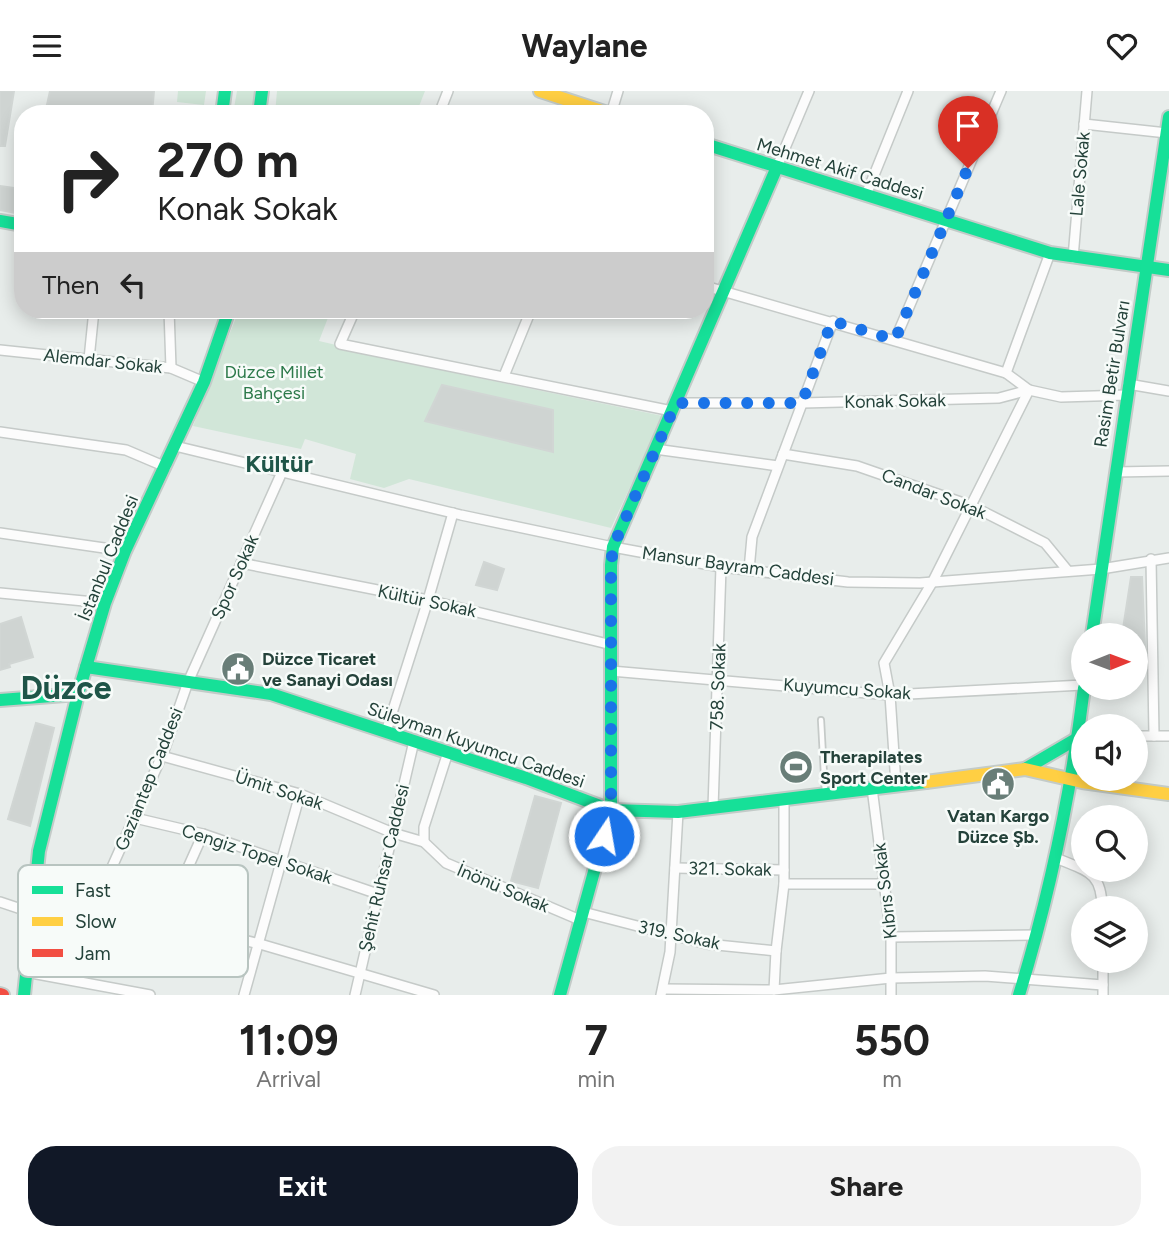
<!DOCTYPE html>
<meta charset="utf-8">
<style>
:root{--surface:#fff;--page:#f2f2f2;--text:#222;--muted:#767676;--accent:#111827}
body{margin:0;font-family:Figtree,sans-serif;background:var(--page);color:var(--text);height:100vh;display:flex;flex-direction:column;font-size:26px;white-space:nowrap}
*{box-sizing:border-box;margin:0}
p{font-size:23px;color:var(--muted)}
.icon{flex:none;width:38px;height:38px;fill:none;stroke:currentColor;stroke-width:2;stroke-linecap:round;stroke-linejoin:round}
.map{position:relative;height:904px;overflow:hidden}
.sheet{display:flex;flex-direction:column;background:var(--surface);flex:1}
.sheet>*{flex:none}
.hud{position:absolute;left:14px;top:14px;width:700px;height:214px;border-radius:28px;box-shadow:0 4px 18px #0003;background:#fff;color:var(--text);overflow:hidden}
.needle{width:46px;rotate:89deg}
.fabs{position:absolute;left:1071px;top:532px;display:grid;gap:14px}
.fabs a{display:grid;place-items:center;width:77px;height:77px;border-radius:50%;background:var(--surface);box-shadow:0 4px 18px #0003;font-size:35px}
.pin{position:absolute;display:grid;place-items:center;width:60px;height:60px;color:#fff;margin:-72px -30px;border-radius:50% 50% 50% 0;rotate:-45deg;box-shadow:0 0 7px #0007}
.pin .icon{rotate:45deg}
.me{position:absolute;width:77px;margin:-38px;rotate:12deg;stroke-linejoin:round;filter:drop-shadow(0 0 5px #0008)}
.turn{display:flex;align-items:center;gap:24px;height:147px;padding:0 28px;font-size:32px}
.turn .icon{width:91px;height:91px;stroke-width:2.5}
.turn b{display:block;font-size:49px;line-height:60px}
.then{display:flex;align-items:center;height:66px;padding:0 28px;background:#0003;gap:14px;font-size:26px}
.eta{display:flex;justify-content:space-evenly;align-items:center;height:119px;text-align:center}
.eta b{font-size:42px;font-weight:700;line-height:49px}
.button{display:flex;gap:14px;margin-top:auto;padding:14px 28px}
.button a{flex:1;height:80px;border-radius:28px;background:var(--accent);color:#fff;font-size:28px;font-weight:700;line-height:80px;text-align:center}
.button a+a{background:var(--page);color:var(--text)}
header{display:flex;justify-content:space-between;align-items:center;height:91px;padding:0 28px;background:var(--surface);font-size:32px;font-weight:700}
.map>svg:first-child{display:block}
</style>
<header><svg class="icon" aria-label="menu" viewBox="0 0 24 24"><path d="M4 6h16M4 12h16M4 18h16"/></svg>Waylane<svg class="icon" aria-label="heart" viewBox="0 0 24 24"><path d="M12 20l-8-8c-3-5 5-10 8-4 3-6 11-1 8 4z"/></svg></header>
<div class="map">
<svg width="1169" height="904" viewBox="0 0 1169 904">
<rect width="100%" height="100%" fill="#e8edeb"/>
<g fill="#d1e6d8">
<path d="M178 0H206L204 14 177 11Z"/>
<path d="M237 0H255L251 23H233Z"/>
<path d="M277 0H425L416 23H275Z"/>
<path d="M239 219H331L319 250 479 287 663 325 611 437 409 388 384 397 350 388 356 363 305 348 301 358 193 335Z"/>
</g>
<g fill="#cfd4d2" stroke="#d1d6d4" stroke-width="2">
<path d="M0 0H14L5 55H0Z"/>
<path d="M50 0H154L152 23H130L75 16 74 23H45Z"/>
<path d="M0 95 22 98 16 122 0 119Z"/>
<path d="M442 294 553 319V361L425 330Z"/>
<path d="M484 471 504 478 497 499 476 494Z"/>
<path d="M1131 486H1142L1146 577H1136V544H1122Z"/>
<path d="M21 526 33 566 9 573 10 576 0 579V533Z"/>
<path d="M36 632 54 637 30 735 8 728Z"/>
<path d="M535 705 561 712 538 797 511 790Z"/>
</g>
<g fill="none" stroke-linecap="round" stroke-linejoin="round">
<g stroke="#c5cac8" stroke-width="8">
<path id="lane" d="M821 629 825 702"/>
</g>
<g stroke="#c5cac8" stroke-width="12">
<g id="street">
<path d="M439 23 448 0"/>
<path d="M611 23 618 0"/>
<path d="M1084 33 1167 42"/>
<path d="M777 76 809 0"/>
<path d="M866 104 908 0"/>
<path d="M1073 167 1087 0"/>
<path d="M705 195 1006 282 1029 299 1061 306 1127 304"/>
<path d="M169 219 171 277"/>
<path d="M355 219 340 253 672 320"/>
<path d="M895 249 1001 0"/>
<path d="M0 259 171 277 204 291"/>
<path d="M89 268 94 219"/>
<path d="M1006 282 1050 162"/>
<path d="M504 285 531 219"/>
<path d="M1128 293 1169 300"/>
<path d="M675 312H802L999 307 1029 299"/>
<path d="M0 341 126 359 166 376"/>
<path d="M175 355 461 424 613 456 721 476 848 491 920 492 1101 478 1169 467"/>
<path d="M655 358 778 375"/>
<path d="M783 363 857 375 972 415 1045 452 1068 480"/>
<path d="M1115 381 1169 380"/>
<path d="M0 442 125 460"/>
<path d="M1151 468 1154 645"/>
<path d="M241 472 428 509 612 554"/>
<path d="M749 479 752 446 833 230"/>
<path d="M0 502 105 512"/>
<path d="M611 580 890 604 1083 594"/>
<path d="M386 641 428 509 453 422"/>
<path d="M1136 645H1169"/>
<path d="M162 665 300 703 393 742 424 751 446 772 580 829"/>
<path d="M896 694 890 604 884 572 933 490 1029 299"/>
<path d="M872 697 891 846V904"/>
<path d="M713 717 721 476"/>
<path d="M135 727 203 743 378 803"/>
<path d="M424 751V736L448 661"/>
<path d="M1056 767C1086 780 1102 780 1102 817"/>
<path d="M675 777 784 779"/>
<path d="M784 793H885"/>
<path d="M0 811 33 822 91 823 164 830 260 853 434 904"/>
<path d="M583 821 707 853 776 860"/>
<path d="M91 823 164 660 188 591 282 381"/>
<path d="M164 830 203 743"/>
<path d="M891 846 1037 844"/>
<path d="M1103 870V904"/>
<path d="M26 881 150 904"/>
<path d="M663 898 774 899 891 887 985 885 1103 894"/>
<path d="M774 899 776 860 784 793V710"/>
<path d="M244 904 300 703"/>
<path d="M355 904 414 650"/>
<path d="M661 904 670 861 678 721"/>
</g>
</g>
<g stroke="#c3cbc8" stroke-width="16">
<g id="fast">
<path d="M222 23 225 0"/>
<path d="M259 23 262 0"/>
<path d="M705 53 1050 162 1169 179"/>
<path d="M0 130 23 134"/>
<path d="M1092 544 1169 26"/>
<path d="M86 576 271 603 526 687 611 719 678 721 926 691"/>
<path d="M0 609 78 603"/>
<path d="M1025 678 1078 647"/>
<path d="M24 904 39 760 78 603 105 512 125 460 204 291 229 219"/>
<path d="M560 904 611 719V474L613 456 777 76"/>
<path d="M1019 904C1050 803 1071 701 1084 597"/>
</g>
</g>
<g stroke="#c3cbc8" stroke-width="16">
<g id="slow">
<path d="M540 0 611 23"/>
<path d="M926 691 1025 678 1082 691 1169 703"/>
</g>
</g>
<g stroke="#c3cbc8" stroke-width="16">
<path id="jam" d="M0 903 3 904"/>
</g>
<use href="#lane" stroke="#fcfcfc" stroke-width="4.5"/>
<use href="#street" stroke="#fcfcfc" stroke-width="9"/>
<use href="#fast" stroke="#16e098" stroke-width="12"/>
<use href="#slow" stroke="#ffcf43" stroke-width="12"/>
<use href="#jam" stroke="#f24e42" stroke-width="12"/>
</g>
<g fill="none" stroke-linecap="round" stroke-linejoin="round">
<path stroke="#1a73e8" stroke-width="12" stroke-dasharray="0 21.6" d="M604 745 611 719V474L613 456 676 312H802L832 230 895 249 968 77"/>
</g>
<defs>
<g id="civic-disc" transform="scale(1.75)"><circle r="9.5" fill="#697e78" stroke="#f7fbf9"/><path d="M-.6-6.5H3V-4.5H.6V-3L4-1V1h2V6H-6V1h2V-1L-.6-3ZM-1.2 2.5V6h2.4V2.5Z" fill="#fff"/></g>
<g id="stadium-disc" transform="scale(1.75)"><circle r="9.5" fill="#697e78" stroke="#f7fbf9"/><path d="M0-5a6.5 5 0 1 0 0 10a6.5 5 0 1 0 0-10ZM-3.5-1.8h7v3.6h-7Z" fill="#fff"/></g>
</defs>
<g fill-rule="evenodd">
<use href="#civic-disc" x="238" y="578"/>
<use href="#stadium-disc" x="796" y="676"/>
<use href="#civic-disc" x="998" y="693"/>
</g>
<g text-anchor="middle" dominant-baseline="central" stroke-width="5" stroke-linejoin="round" paint-order="stroke">
<g font-size="18" fill="#24423a" stroke="#f7fbf9">
<text transform="translate(840 78) rotate(17)">Mehmet Akif Caddesi</text>
<text transform="translate(1080 83) rotate(-85)">Lale Sokak</text>
<text transform="translate(103 270) rotate(6)">Alemdar Sokak</text>
<text transform="translate(1112 283) rotate(-81)">Rasim Betir Bulvarı</text>
<text transform="translate(895 310) rotate(-1)">Konak Sokak</text>
<text transform="translate(934 403) rotate(21)">Candar Sokak</text>
<text transform="translate(108 467) rotate(-68)">İstanbul Caddesi</text>
<text transform="translate(738 475) rotate(8)">Mansur Bayram Caddesi</text>
<text transform="translate(235 486) rotate(-66)">Spor Sokak</text>
<text transform="translate(427 510) rotate(12)">Kültür Sokak</text>
<text transform="translate(718 596) rotate(-88)">758. Sokak</text>
<text transform="translate(847 598) rotate(4)">Kuyumcu Sokak</text>
<text transform="translate(476 654) rotate(19)">Süleyman Kuyumcu Caddesi</text>
<text transform="translate(149 688) rotate(-68)">Gaziantep Caddesi</text>
<text transform="translate(279 699) rotate(18)">Ümit Sokak</text>
<text transform="translate(257 763) rotate(18)">Cengiz Topel Sokak</text>
<text transform="translate(384 777) rotate(-77)">Şehit Ruhsar Caddesi</text>
<text transform="translate(730 778) rotate(1)">321. Sokak</text>
<text transform="translate(503 797) rotate(23)">İnönü Sokak</text>
<text transform="translate(885 800) rotate(-97)">Kıbrıs Sokak</text>
<text transform="translate(679 844) rotate(12)">319. Sokak</text>
</g>
<g font-size="18" fill="#2d7a4b" stroke="#f7fbf9">
<text x="274" y="281">Düzce Millet<tspan x="274" dy="21">Bahçesi</tspan></text>
</g>
<g font-size="18" font-weight="bold" fill="#24423a" stroke="#f7fbf9" text-anchor="start">
<text x="262" y="568">Düzce Ticaret<tspan x="262" dy="21">ve Sanayi Odası</tspan></text>
<text x="820" y="666">Therapilates<tspan x="820" dy="21">Sport Center</tspan></text>
<text x="998" y="725" text-anchor="middle">Vatan Kargo<tspan x="998" dy="21">Düzce Şb.</tspan></text>
</g>
<g font-size="24" font-weight="bold" fill="#1f5548" stroke="#f7fbf9">
<text x="279" y="372">Kültür</text>
</g>
<g font-size="32" font-weight="bold" fill="#1f5548" stroke="#f7fbf9">
<text x="66" y="597">Düzce</text>
</g>
</g>
<rect x="18" y="774" width="230" height="112" rx="10" fill="#f7fbf9" stroke="#b8c4c0" stroke-width="2"/>
<rect x="32" y="795" width="31" height="8" fill="#16e098"/>
<rect x="32" y="826" width="31" height="9" fill="#ffcf43"/>
<rect x="32" y="858" width="31" height="8" fill="#f24e42"/>
<g font-size="19" fill="#24423a">
<text x="75" y="806">Fast</text>
<text x="75" y="837">Slow</text>
<text x="75" y="869">Jam</text>
</g>
</svg>
<div class="fabs">
<a><svg class="needle" viewBox="-14 -14 28 28"><path d="M0-13l5 13h-10z" fill="#e53935"/><path d="M0 13l5-13h-10z" fill="#767676"/></svg></a>
<a><svg class="icon" aria-label="sound" viewBox="0 0 24 24"><path d="M4 9h4l5-4v14l-5-4H4zM17 9q2 3 0 6"/></svg></a>
<a><svg class="icon" aria-label="search" viewBox="0 0 24 24"><circle cx="10" cy="10" r="6"/><path d="M15 15l6 6"/></svg></a>
<a><svg class="icon" aria-label="layers" viewBox="0 0 24 24"><path d="M12 4l9 5-9 5-9-5zM3 14l9 5 9-5"/></svg></a>
</div>
<div class="pin" style="left:968px;top:77px;background:#d93025"><svg class="icon" aria-label="arrive" viewBox="0 0 24 24"><path d="M6 21V4h12l-3 4 3 4H6"/></svg></div>
<svg class="me" style="left:604px;top:745px" viewBox="-20 -20 40 40"><circle r="17" fill="#1a73e8" stroke="#fff" stroke-width="3"/><path d="M0-11L8 9 0 5-8 9z" fill="#fff"/></svg>
<div class="hud">
<div class="turn"><svg class="icon" aria-label="right" viewBox="0 0 24 24"><path d="M7 20v-9h11M14 6l5 5-5 5"/></svg><div><b>270 m</b>Konak Sokak</div></div>
<div class="then">Then<svg class="icon" aria-label="left" viewBox="0 0 24 24"><path d="M17 20v-9H6M10 6l-5 5 5 5"/></svg></div>
</div>
</div>
<section class="sheet">
<div class="eta">
<div><b>11:09</b><p>Arrival</p></div>
<div><b>7</b><p>min</p></div>
<div><b>550</b><p>m</p></div>
</div>
<div class="button"><a>Exit</a><a>Share</a></div>
</section>
